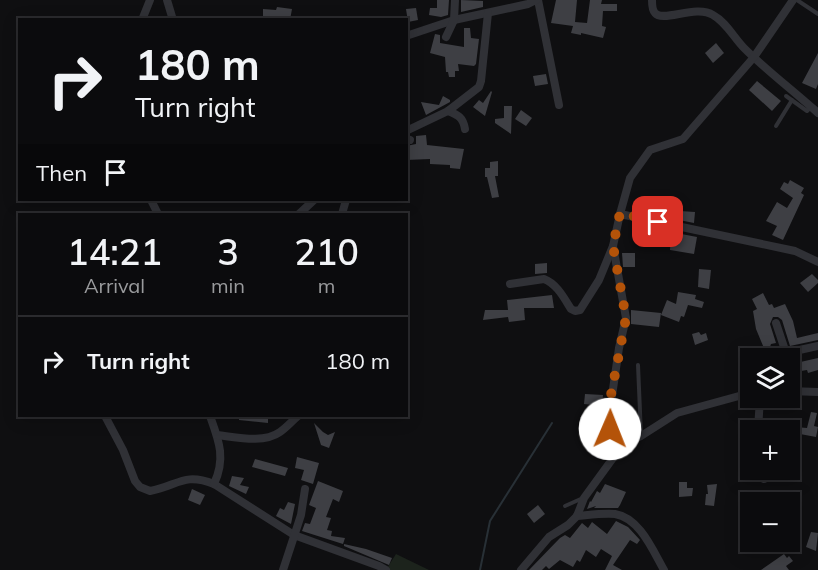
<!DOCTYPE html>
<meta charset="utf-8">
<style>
:root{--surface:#0b0b0d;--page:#141416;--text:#f1f3f6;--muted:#9a9b9d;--line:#2b2b2e}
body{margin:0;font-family:Mulish,sans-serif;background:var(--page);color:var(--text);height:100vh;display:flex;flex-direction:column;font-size:22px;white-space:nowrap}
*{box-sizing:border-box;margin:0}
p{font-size:20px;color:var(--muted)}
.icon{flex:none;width:33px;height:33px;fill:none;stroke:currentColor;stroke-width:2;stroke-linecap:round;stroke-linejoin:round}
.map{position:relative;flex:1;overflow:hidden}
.drawer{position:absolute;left:18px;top:213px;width:390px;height:204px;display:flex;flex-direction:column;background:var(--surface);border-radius:0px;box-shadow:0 3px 15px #0003,0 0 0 2px var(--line)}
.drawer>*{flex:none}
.hud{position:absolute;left:18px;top:18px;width:390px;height:183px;border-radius:0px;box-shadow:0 3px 15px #0003,0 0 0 2px var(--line);background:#0b0b0d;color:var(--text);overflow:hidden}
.fabs{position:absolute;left:740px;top:348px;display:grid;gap:12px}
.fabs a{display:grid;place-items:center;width:60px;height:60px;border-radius:0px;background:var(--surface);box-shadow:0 3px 15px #0003,0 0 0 2px var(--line);font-size:30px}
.pin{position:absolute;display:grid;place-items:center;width:51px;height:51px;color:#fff;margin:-26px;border-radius:12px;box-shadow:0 3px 9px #0006}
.me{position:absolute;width:66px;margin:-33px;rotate:1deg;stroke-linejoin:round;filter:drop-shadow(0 0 4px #0008)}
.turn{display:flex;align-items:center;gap:21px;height:126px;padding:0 18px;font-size:27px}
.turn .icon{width:78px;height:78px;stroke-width:2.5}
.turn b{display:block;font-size:42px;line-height:51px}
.then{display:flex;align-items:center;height:57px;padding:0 18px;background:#0003;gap:12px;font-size:22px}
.eta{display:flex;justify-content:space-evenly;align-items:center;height:102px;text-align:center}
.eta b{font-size:36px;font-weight:600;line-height:42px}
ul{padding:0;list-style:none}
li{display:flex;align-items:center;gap:18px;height:90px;padding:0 18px;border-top:2px solid var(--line)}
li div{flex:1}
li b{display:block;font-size:22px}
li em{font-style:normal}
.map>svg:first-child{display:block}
</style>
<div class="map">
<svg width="818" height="570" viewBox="0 0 818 570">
<rect width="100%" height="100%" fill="#0f0f11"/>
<path fill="#1c231c" d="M396 554 429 570H386Z"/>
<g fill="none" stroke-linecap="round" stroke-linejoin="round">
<path stroke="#283036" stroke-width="2" d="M480 570 490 521 552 423"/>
</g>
<g fill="#3e3f44">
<path d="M437 0H449L448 15 441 17 429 15 430 8H437Z"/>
<path d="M461 0 483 1V7L461 12Z"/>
<path d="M556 0H577L575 22 587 23 590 0H602L601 4H617V11H603L602 26 606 27 603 38 581 33V35L571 33 573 26 551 23Z"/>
<path d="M277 7 292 9 290 20H263V9L276 10Z"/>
<path d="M416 8 418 20 408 22 406 9Z"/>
<path d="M464 28H470L471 38 479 39 476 64 474 66 458 64 459 71H455V77H449L448 72H446L445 57 430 53 435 34 440 35V43L464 47Z"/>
<path d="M716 43 724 53 713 63 705 53Z"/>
<path d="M818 53V84L816 89 802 83Z"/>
<path d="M546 74 548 84 535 86 533 76Z"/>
<path d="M757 81 781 101 772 111 749 90Z"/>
<path d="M491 91 492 92 485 116 473 107 479 100 483 103Z"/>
<path d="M443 96 450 100V102L426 115 421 102 439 105Z"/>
<path d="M504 106H512L511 134 495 123V119L504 118Z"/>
<path d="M521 110 532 118 526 126 515 119Z"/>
<path d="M426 135 427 145 464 149 460 169 450 168V165L430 164V159L406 160V146L416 144V136Z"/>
<path d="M498 161V176H495L499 197 492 198 487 177H485V168H490V162Z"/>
<path d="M790 180 804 188 801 193 804 195 783 240 772 235 777 226 766 221 777 202 787 208 793 198 780 189 784 182 788 184Z"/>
<path d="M680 211 695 212 694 223 679 220Z"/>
<path d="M671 232 697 237 694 254 670 250Z"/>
<path d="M622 253H635V267H623Z"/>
<path d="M547 263V273L535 274V264Z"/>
<path d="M699 269 711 270 709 289 698 287Z"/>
<path d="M812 274 818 280V283L808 292 800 283Z"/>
<path d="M678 292 696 295 695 299 704 302 702 308 688 305 684 317 681 316 679 322 661 315 667 300 676 304Z"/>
<path d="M763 293 769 305 772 304 774 308 785 304 793 321 797 338 818 333V340L790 346 782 320 778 317H773L770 324 776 343 771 344 770 347 775 358H768L756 329 753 311 757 309 752 299Z"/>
<path d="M552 295 554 308H524L525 320 509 322 508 317 483 320 485 310H508L507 300Z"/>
<path d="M631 310 661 313 659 327 631 324Z"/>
<path d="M699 332 701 335 706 333 708 340 695 345 692 334Z"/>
<path d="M818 358V370L808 373 807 370 789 373V362L795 360 796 363Z"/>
<path d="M585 394 603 395 602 406 584 404Z"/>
<path d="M811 412 817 413 814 426 818 427 816 437 800 434V438L789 437V430H783L784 426 807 428Z"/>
<path d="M239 416H268V423L239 420Z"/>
<path d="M580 417H600V427H595L594 444 584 443 585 427H580Z"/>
<path d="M616 417 636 419 634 427 615 423Z"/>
<path d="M314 423 323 432 328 435 335 432 329 448 321 445Z"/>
<path d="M297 457 319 463 313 484 301 480 304 470 295 468Z"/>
<path d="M255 459 288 468 285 476 252 467Z"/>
<path d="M232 476 244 478 240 485 249 487 246 494 229 486Z"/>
<path d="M318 481 343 491 339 502 333 499 326 517 331 518 327 530 332 531 331 536 345 538 343 544 302 531 305 523 310 524 316 508 309 505Z"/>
<path d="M679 482H687V488H693L692 496 679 497Z"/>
<path d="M605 484 626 492 620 505 618 508H594L596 506 587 509 590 501 591 502 597 491 600 493Z"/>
<path d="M717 484 714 506 705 505 706 494H708L707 485Z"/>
<path d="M192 489 205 495 200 505 188 500Z"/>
<path d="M288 502 295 504 291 524 276 516 280 508 284 510Z"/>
<path d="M538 505 545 514 534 523 527 514Z"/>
<path d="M616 521 628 527 640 540 637 544 630 540 613 565 622 570H605L612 556 601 549 596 557 586 550 580 562 577 560 573 567 560 560 549 569 546 566 542 570H529L560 538 565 535 570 538 582 523 588 528 592 522 607 534Z"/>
<path d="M811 532 818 533 816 551 806 547Z"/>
<path d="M344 544 366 549 392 558 389 565 344 546Z"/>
<path d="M784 554 787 558 789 556 793 561 786 566 789 570H761Z"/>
</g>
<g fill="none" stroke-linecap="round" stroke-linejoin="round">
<g stroke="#303136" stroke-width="4">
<path d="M797 0 818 14"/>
<path d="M786 96 807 111 811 107"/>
<path d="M776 126 792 100"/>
<path d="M638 365 641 435"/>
<path d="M565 506 583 498"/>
</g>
<g stroke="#303136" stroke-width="8">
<path d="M167 0 173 20"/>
<path d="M538 0 559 105"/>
<path d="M652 0C652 4 652 10 655 13 663 23 696 4 713 15 726 22 734 38 744 48 767 71 794 91 818 113"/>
<path d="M142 20 150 0"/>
<path d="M406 36 454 20 528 4 536 0"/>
<path d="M446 37 454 20 455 0"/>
<path d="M448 111C458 115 463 117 465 129"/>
<path d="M406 131 448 111 479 87 481 81 488 13"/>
<path d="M406 139 410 140"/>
<path d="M151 200 158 214"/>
<path d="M299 214 314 200"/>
<path d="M342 214 346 200"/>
<path d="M620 214 630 178 650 150 683 139 754 57 793 0"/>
<path d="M510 284 544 279C557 284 564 298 571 309L575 311 580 310 599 280 613 246"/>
<path d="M776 323 786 353 818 346"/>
<path d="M789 391 818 392"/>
<path d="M105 416 123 450 135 481 140 487 150 491C178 486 183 472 214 484L294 535 379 566 386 570"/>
<path d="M210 416C219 441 226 458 214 484"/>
<path d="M758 430 760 398"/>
<path d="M217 435C236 437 263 444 280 432 287 427 292 421 298 416"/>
<path d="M624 443 614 434 608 423 619 348 626 318 613 246 620 214 795 251 818 262"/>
<path d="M764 479V470"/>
<path d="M577 516C589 515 603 513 615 514 640 518 653 551 664 570"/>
<path d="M283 570 301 515 305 489"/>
<path d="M521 570 549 537 568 525 577 516 584 498 624 443 641 436 677 413 750 393"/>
</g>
</g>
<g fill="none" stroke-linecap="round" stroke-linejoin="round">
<path stroke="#b45309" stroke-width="10" stroke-dasharray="0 18" d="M610 429 608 423 610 400 626 318 613 246 620 213 658 222"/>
</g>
</svg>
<div class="fabs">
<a><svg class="icon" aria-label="layers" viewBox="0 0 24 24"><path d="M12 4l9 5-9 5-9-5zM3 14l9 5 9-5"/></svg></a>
<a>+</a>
<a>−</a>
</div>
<div class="pin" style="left:658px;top:222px;background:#d93025"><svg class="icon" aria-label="arrive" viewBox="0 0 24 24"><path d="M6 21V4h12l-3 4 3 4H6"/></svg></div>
<svg class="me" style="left:610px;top:429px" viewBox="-20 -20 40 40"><circle r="19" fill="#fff"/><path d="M0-13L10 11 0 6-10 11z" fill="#b45309"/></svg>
<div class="hud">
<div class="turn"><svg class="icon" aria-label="right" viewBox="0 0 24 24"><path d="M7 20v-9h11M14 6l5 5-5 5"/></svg><div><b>180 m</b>Turn right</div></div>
<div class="then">Then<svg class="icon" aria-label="arrive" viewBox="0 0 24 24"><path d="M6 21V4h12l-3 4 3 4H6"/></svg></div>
</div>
<section class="drawer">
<div class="eta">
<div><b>14:21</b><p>Arrival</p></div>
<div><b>3</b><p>min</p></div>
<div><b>210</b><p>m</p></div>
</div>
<ul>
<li><svg class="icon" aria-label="right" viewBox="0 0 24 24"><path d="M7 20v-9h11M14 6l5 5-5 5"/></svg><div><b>Turn right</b></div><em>180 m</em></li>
</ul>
</section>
</div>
